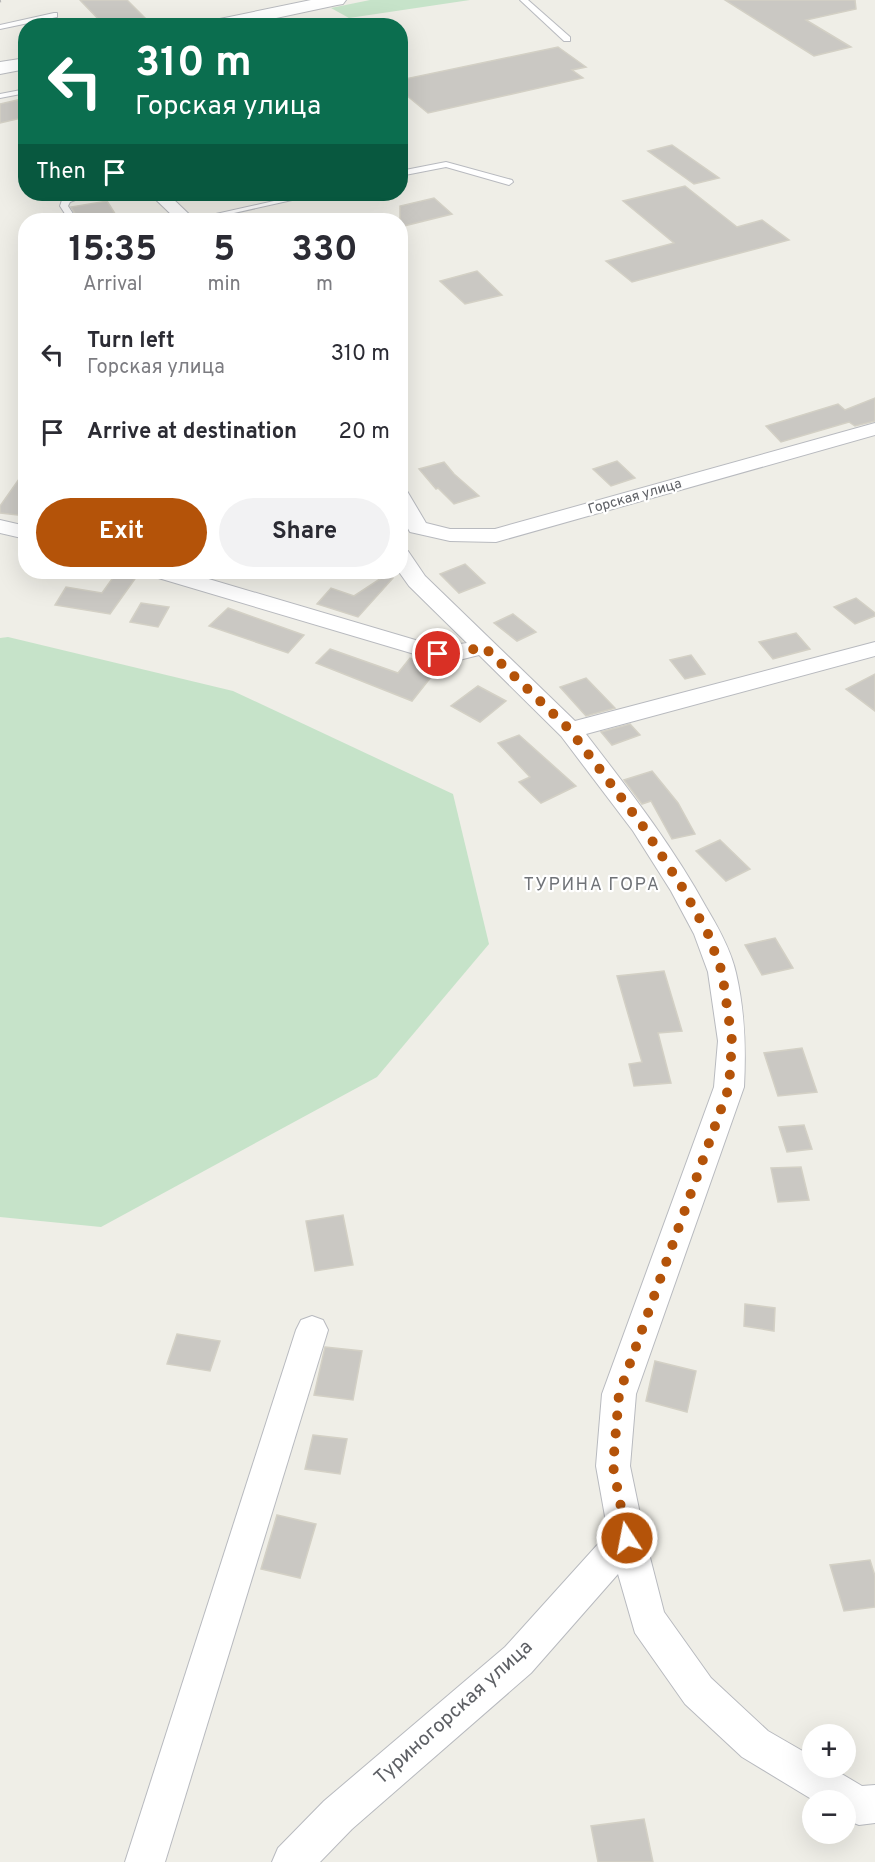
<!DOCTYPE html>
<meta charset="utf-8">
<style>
:root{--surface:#fff;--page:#f2f2f3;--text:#2b2b33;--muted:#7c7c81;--accent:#b45309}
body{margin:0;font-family:Overpass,sans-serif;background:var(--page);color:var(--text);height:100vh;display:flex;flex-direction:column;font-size:22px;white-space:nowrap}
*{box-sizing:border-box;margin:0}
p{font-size:20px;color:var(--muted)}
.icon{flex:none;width:33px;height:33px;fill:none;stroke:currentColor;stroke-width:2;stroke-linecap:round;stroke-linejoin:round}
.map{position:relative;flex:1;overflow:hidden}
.side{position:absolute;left:18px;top:213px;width:390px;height:366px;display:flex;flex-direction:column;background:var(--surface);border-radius:24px;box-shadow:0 6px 24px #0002}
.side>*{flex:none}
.banner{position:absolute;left:18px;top:18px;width:390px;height:183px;border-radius:24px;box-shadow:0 6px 24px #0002;background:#0b6e4f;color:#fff;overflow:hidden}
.controls{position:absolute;left:802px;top:1724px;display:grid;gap:12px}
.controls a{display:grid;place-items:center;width:54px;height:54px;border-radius:50%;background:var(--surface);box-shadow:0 6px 24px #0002;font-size:30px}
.pin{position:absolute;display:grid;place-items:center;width:51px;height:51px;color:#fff;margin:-26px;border:3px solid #fff;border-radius:50%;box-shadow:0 2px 6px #0007}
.me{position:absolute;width:66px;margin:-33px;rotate:349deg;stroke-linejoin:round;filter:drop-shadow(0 0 4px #0008)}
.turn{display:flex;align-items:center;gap:21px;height:126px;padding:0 18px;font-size:27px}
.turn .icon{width:78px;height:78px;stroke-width:2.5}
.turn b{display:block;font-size:42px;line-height:51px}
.then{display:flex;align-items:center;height:57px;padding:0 18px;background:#0003;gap:12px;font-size:22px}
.eta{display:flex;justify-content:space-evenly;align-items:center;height:102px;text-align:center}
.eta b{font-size:36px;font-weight:700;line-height:42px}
.action{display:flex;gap:12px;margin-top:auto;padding:12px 18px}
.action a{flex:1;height:69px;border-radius:36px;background:var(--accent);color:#fff;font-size:24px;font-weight:700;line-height:69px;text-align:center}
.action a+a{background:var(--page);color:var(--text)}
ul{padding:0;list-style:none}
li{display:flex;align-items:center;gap:18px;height:78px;padding:0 18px}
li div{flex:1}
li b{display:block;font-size:22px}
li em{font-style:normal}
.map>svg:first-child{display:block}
</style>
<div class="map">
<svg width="875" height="1862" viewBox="0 0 875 1862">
<rect width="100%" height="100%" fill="#efeee7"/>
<g fill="#c6e3c9">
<path d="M370 0H470L349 18 331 8Z"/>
<path d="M8 637 233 691 453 794 489 944 377 1077 101 1227 0 1217V638Z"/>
</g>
<g fill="#cac8c3" stroke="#d3d0c5" stroke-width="1.5">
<path d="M80 0H127L153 26H105Z"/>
<path d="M725 0H855L856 9 806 20 851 47 814 56Z"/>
<path d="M558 47 586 67 572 70 583 78 428 113 400 90V80Z"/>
<path d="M26 98V117L0 123V104Z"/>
<path d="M672 145 719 178 694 184 648 151Z"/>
<path d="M685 186 737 227 762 220 789 240 632 282 606 261 674 243 623 201Z"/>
<path d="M434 198 452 214 400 227V206Z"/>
<path d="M107 201 119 220H79L71 207Z"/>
<path d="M477 271 502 295 465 304 440 281Z"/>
<path d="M875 398V421L855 426 849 422 781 442 766 426 838 404 845 410Z"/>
<path d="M617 461 635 478 611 486 593 469Z"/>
<path d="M444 462 454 474 479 496 454 504 438 488 436 489 419 469Z"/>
<path d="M26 469V516L0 513V506Z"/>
<path d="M465 564 485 583 459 593 440 574Z"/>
<path d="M117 572 137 576 110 614 55 605 66 587 102 593Z"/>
<path d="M389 573 393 578 358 617 317 604 331 588 354 596Z"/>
<path d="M856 598 875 613V616L855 624 834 607Z"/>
<path d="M141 603 169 607 158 627 130 622Z"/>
<path d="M228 608 304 635 288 653 209 626Z"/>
<path d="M513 614 536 632 517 641 494 623Z"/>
<path d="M796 633 810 649 773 659 759 642Z"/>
<path d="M330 649 398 673 410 658 439 667 412 701 316 663Z"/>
<path d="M691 655 705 674 685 679 670 660Z"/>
<path d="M875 674V711L846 689Z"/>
<path d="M586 678 615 708 586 716 560 687Z"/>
<path d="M478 686 506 701 480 722 451 706Z"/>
<path d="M630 724 640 735 612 745 601 732Z"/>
<path d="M519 735 576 786 541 803 519 782 530 777 498 743Z"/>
<path d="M652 771 678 803 695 834 672 839 651 801 642 804 624 780Z"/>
<path d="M720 840 750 869 726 881 696 851Z"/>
<path d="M775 938 793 968 762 975 745 945Z"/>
<path d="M664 971 682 1031 658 1033 671 1083 634 1086 629 1064 642 1062 617 976Z"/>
<path d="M802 1048 817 1092 778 1096 764 1053Z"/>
<path d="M804 1125 812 1149 787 1152 779 1127Z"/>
<path d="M801 1167 809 1200 778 1202 771 1168Z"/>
<path d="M343 1215 353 1265 315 1271 306 1221Z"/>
<path d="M745 1304 775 1308 774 1331 744 1326Z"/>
<path d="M177 1334 220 1341 210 1371 167 1364Z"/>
<path d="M325 1347 362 1351 353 1400 314 1395Z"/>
<path d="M655 1361 696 1371 687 1412 646 1401Z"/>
<path d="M313 1435 347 1439 340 1474 305 1469Z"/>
<path d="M277 1515 316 1524 300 1578 261 1569Z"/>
<path d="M870 1560 875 1576V1607L844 1611 830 1565Z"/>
<path d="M644 1819 653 1862H598L591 1826Z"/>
</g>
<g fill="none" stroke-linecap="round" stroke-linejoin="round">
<g stroke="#b8babf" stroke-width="2">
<g id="service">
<path d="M520 0H528L570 37V41H564Z"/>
<path d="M54 13H57V17L0 29V25Z"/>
<path d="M26 89V93L0 98V94Z"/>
<path d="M446 162 512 180 513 182 509 185 446 167 400 176V171Z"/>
<path d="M79 194H91L70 202 68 206 77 220H69L60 206 62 200Z"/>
<path d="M305 194H319L203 220H189Z"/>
</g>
</g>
<g stroke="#b8babf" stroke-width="2">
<g id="minor">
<path d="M150 194H168L195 220H177Z"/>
<path d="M875 423V435L496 542 450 541 410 532 400 515V489L407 491 426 523 450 529H495Z"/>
<path d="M0 520 26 526V539L0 533Z"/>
<path d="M400 550 408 551 425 576 575 721 875 642V656L586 734C629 790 672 845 706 907 718 927 731 950 736 973 745 1012 746 1048 744 1087L636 1394 630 1466 645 1538 664 1612 711 1678 768 1731 813 1757V1767H830L862 1786 875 1785V1823L859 1825 846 1820V1800H813L742 1757 685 1704 635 1633 618 1574 531 1673 352 1829 320 1862H272L278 1848 324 1801 505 1647 608 1533 596 1466 602 1394 714 1087 718 1041 708 972 694 934 671 891 633 831 561 736 479 655 459 660 438 661 155 577 152 572H185L439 647 467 643 409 586 399 572Z"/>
<path d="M312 1316 323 1320 328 1330 165 1862H125L296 1330 301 1320Z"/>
</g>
</g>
<g stroke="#b8babe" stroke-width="2">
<g id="secondary">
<path d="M311 0H346L343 4 337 5 239 26H201L210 21Z"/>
<path d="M26 58V69L0 74V62Z"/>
</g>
</g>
<use href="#service" fill="#fff" fill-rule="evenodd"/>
<use href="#minor" fill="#fff" fill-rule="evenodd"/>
<use href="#secondary" fill="#fff" fill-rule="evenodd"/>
<path stroke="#b4b4b5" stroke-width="3" stroke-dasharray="1 4.5" stroke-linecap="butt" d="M0 1 5 0"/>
</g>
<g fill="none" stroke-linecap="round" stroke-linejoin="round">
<path stroke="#b45309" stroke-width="10" stroke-dasharray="0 18" d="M438 654H459L483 646 570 730 642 825 682 887 708 934 722 972 732 1041 729 1087 619 1394 613 1466 627 1538"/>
</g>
<g text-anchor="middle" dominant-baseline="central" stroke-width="4.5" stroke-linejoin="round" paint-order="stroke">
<g font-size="14" fill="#5e6065" stroke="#fff">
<text transform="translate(635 497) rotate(-16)">Горская улица</text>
</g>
<g font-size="18" letter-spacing="1.5" fill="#6f7277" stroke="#fff">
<text x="592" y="885">ТУРИНА ГОРА</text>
</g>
<g font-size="20" fill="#5e6065" stroke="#fff">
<text transform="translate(454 1713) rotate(-42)">Туриногорская улица</text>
</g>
</g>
</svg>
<div class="controls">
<a>+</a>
<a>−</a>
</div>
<div class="pin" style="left:438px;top:654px;background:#d93025"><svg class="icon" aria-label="arrive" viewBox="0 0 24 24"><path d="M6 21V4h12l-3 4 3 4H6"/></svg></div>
<svg class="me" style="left:627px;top:1538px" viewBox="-20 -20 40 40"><circle r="17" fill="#b45309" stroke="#fff" stroke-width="3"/><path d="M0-11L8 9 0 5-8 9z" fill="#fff"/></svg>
<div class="banner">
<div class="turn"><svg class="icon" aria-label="left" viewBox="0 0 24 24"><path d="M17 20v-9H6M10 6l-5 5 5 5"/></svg><div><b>310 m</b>Горская улица</div></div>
<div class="then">Then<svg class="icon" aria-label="arrive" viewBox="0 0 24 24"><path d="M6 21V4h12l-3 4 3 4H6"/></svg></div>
</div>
<section class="side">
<div class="eta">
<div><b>15:35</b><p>Arrival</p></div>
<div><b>5</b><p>min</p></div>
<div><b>330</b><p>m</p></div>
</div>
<ul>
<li><svg class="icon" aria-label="left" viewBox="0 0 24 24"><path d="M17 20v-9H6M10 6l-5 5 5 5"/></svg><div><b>Turn left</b><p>Горская улица</p></div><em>310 m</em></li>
<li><svg class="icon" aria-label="arrive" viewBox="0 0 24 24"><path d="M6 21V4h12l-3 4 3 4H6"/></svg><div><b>Arrive at destination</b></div><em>20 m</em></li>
</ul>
<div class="action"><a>Exit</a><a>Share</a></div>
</section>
</div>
